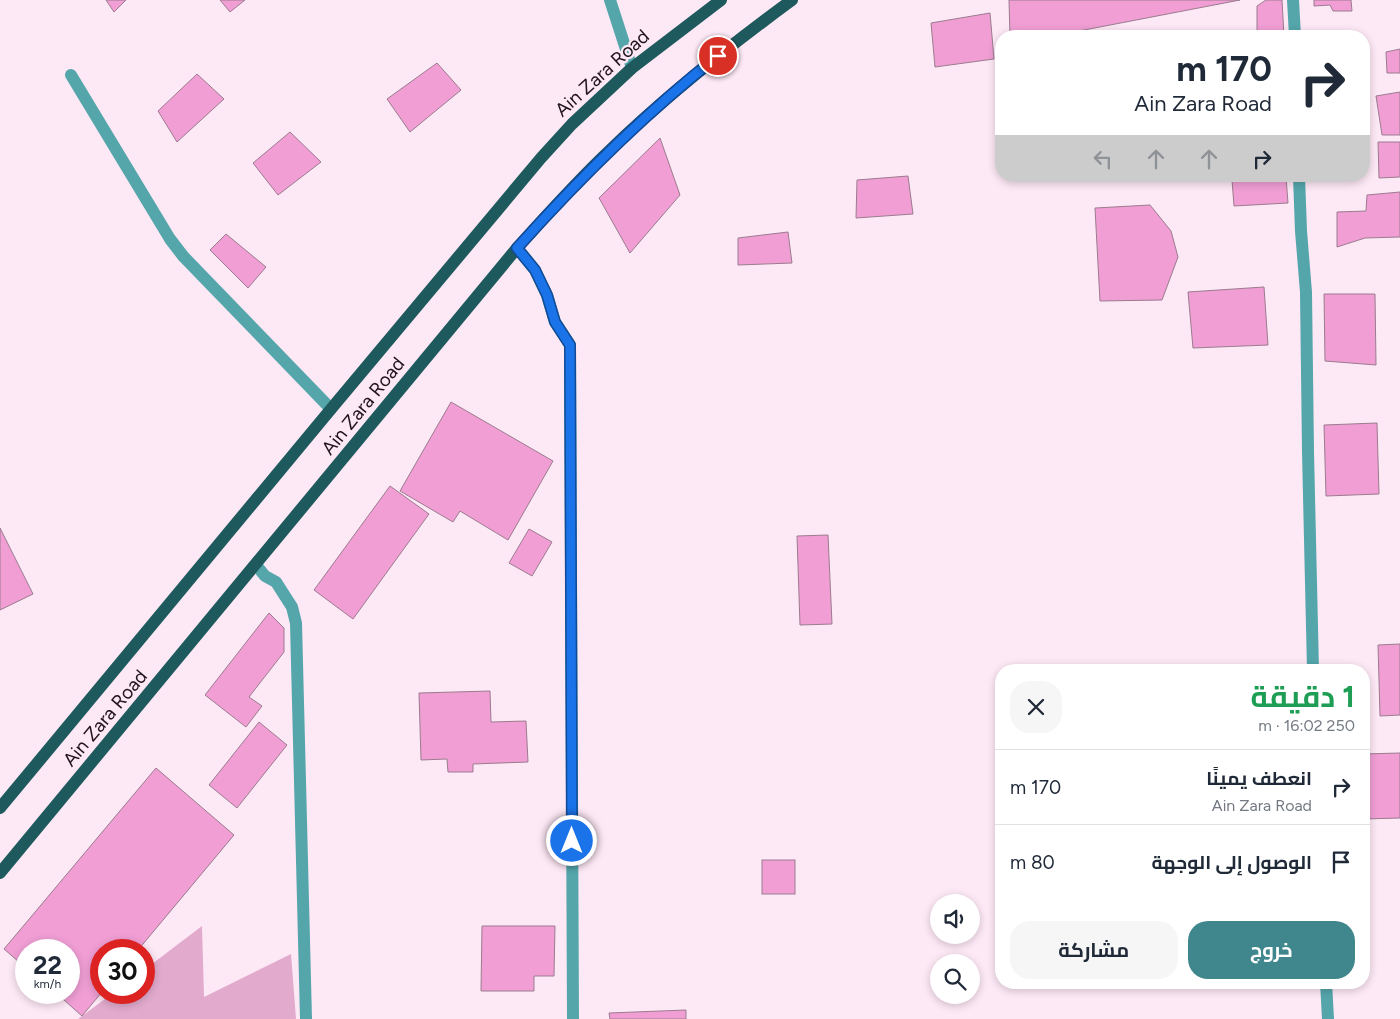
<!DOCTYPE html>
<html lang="ar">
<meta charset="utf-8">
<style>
:root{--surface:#fff;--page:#f6f6f7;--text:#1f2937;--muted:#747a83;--line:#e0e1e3;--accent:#3f878c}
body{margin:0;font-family:Figtree,Cairo,sans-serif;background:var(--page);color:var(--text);direction:rtl;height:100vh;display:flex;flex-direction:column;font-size:19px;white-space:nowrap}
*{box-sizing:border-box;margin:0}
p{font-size:16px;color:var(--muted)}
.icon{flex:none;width:28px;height:28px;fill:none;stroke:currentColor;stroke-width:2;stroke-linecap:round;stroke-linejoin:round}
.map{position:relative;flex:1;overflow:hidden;direction:ltr}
.details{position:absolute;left:995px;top:664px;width:375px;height:325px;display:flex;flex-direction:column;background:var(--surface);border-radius:20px;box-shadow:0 2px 8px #0003;direction:rtl}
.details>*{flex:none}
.hud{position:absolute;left:995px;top:30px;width:375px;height:152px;border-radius:20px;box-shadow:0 2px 8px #0003;direction:rtl;background:#fff;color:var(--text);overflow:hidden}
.fabs{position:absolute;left:930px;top:894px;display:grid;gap:10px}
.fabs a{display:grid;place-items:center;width:50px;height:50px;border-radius:50%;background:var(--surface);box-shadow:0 2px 8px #0003;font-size:25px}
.speed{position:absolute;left:15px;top:939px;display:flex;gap:10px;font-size:25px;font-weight:700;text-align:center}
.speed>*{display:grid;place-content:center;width:65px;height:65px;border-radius:50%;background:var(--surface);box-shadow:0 2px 8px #0003;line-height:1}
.speed small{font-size:12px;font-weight:400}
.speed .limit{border:8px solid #d22;background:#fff;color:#111}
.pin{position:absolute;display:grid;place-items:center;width:42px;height:42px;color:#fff;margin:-21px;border:2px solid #fff;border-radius:50%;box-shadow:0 1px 5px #0007}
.me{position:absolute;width:55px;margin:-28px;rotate:0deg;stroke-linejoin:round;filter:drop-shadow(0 0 4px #0008)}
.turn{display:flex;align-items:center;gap:18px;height:105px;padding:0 15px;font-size:22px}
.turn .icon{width:65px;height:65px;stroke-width:2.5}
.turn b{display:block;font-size:35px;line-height:42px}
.lanes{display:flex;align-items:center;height:48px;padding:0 15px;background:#0003;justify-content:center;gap:25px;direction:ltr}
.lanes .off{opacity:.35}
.round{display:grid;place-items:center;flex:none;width:52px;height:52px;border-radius:20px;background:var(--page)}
.head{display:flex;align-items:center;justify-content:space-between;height:85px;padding:0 15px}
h1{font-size:30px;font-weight:700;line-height:38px;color:#1e9e55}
.cta{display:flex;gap:10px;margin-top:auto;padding:10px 15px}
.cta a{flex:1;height:58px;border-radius:20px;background:var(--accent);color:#fff;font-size:20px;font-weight:700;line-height:58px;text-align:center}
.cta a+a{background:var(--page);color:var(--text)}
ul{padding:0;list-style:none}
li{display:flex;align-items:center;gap:15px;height:75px;padding:0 15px;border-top:1px solid var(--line)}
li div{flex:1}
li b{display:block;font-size:19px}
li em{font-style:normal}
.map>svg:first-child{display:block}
</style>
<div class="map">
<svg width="1400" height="1019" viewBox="0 0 1400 1019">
<rect width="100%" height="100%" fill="#fde8f5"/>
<path fill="#e2abce" d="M202 926 204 997 291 954 296 1019H78L113 993 144 992V970Z"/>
<g fill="#f09ed4" stroke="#9b7c8f">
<path d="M106 0H126L114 12Z"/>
<path d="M220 0H245L230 12Z"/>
<path d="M1009 0H1240L1053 36H1010Z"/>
<path d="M1266 0H1282L1284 36H1264L1257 30V6Z"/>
<path d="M1314 0H1351L1352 11H1333L1330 5 1314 6Z"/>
<path d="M990 13 994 59 935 67 931 23Z"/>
<path d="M1400 49V73H1387L1386 52Z"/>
<path d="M437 63 461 90 410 132 387 99Z"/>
<path d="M197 74 224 99 177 142 158 111Z"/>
<path d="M1400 92V135H1382L1376 96Z"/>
<path d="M290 132 321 162 278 195 253 163Z"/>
<path d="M660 138 680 195 630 253 599 198Z"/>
<path d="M1378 142H1400V177L1379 178Z"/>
<path d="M908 176 913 214 856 218 857 180Z"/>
<path d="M1286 177 1288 203 1234 206 1232 180Z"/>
<path d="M1400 192V237L1365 238 1337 247V212L1366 211 1367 195Z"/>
<path d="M1150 205 1171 231 1178 257 1162 300 1100 301 1095 208Z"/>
<path d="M788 232 792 263 738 265V238Z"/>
<path d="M226 234 266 267 248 288 210 250Z"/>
<path d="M1264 287 1268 345 1193 348 1188 292Z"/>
<path d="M1324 294H1375L1376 365 1325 361Z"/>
<path d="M451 402 553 461 508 540 460 511 453 522 400 491Z"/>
<path d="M1377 423 1379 494 1326 496 1324 425Z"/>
<path d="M390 486 429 514 353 619 314 590Z"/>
<path d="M0 528 33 594 0 610Z"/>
<path d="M529 529 552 542 532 576 509 563Z"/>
<path d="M828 535 832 624 800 625 797 536Z"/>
<path d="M269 613 284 628V652L249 697 262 706 246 727 205 695Z"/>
<path d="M1400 644V715L1380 716 1378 645Z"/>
<path d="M490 691 491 722 526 721 528 762 473 764V772H448L447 759 421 760 419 693Z"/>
<path d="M259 722 287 745 237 808 209 785Z"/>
<path d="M1400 753V818L1364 819V754Z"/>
<path d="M156 768 234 835 138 950H101L102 992 82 1016 55 992H69V950H26V968L4 949Z"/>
<rect x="762" y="860" width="33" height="34"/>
<path d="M482 926H555L554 976H534V991H481Z"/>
<path d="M686 1010V1019H610L609 1013Z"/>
</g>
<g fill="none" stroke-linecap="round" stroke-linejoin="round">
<g stroke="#54a6ab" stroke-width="12">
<path d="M610 0 632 68"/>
<path d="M1293 0 1295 36"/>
<path d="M71 75 170 239 183 256 331 409"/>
<path d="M1299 176 1301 231 1306 292 1308 452 1313 670"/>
<path d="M517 248 535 270 547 295 555 322 570 345 573 1019"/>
<path d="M256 565 265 576 276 582 292 607 296 623 306 1019"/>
<path d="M1326 982 1328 1019"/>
</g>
<g stroke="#1e5a5d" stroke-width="12">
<path d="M0 808 331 409 541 158 572 124 632 68 721 0"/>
<path d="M0 873 517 248C547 215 576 182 609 151 666 96 728 47 792 0"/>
</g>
</g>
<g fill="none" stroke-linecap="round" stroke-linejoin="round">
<g stroke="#114b97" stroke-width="12">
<path id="route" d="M572 841 570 345 555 322 547 295 535 270 517 248C579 179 644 114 718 56"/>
</g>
<use href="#route" stroke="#1a73e8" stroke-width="9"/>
</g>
<g text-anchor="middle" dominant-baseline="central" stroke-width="4.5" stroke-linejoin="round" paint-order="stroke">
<g font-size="19" fill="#20141c" stroke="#fde8f5">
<text transform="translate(602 73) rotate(-42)">Ain Zara Road</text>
<text transform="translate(363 406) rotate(-51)">Ain Zara Road</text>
<text transform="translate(105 718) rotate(-50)">Ain Zara Road</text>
</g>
</g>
</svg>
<div class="fabs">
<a><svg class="icon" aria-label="sound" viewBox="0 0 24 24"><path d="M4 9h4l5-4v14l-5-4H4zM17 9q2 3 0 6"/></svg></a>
<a><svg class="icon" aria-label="search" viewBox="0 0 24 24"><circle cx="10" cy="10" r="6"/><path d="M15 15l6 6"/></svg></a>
</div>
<div class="speed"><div>22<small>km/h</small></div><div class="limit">30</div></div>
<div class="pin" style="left:718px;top:56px;background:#d93025"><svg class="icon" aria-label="arrive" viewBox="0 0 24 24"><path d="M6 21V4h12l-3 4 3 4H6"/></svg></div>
<svg class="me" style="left:572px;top:841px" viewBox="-20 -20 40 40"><circle r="17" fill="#1a73e8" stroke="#fff" stroke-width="3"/><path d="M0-11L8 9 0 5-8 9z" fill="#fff"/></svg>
<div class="hud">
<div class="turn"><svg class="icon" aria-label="right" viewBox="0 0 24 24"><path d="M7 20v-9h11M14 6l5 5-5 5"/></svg><div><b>170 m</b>Ain Zara Road</div></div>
<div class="lanes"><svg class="icon off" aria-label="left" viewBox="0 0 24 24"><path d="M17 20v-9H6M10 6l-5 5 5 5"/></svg><svg class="icon off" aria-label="ahead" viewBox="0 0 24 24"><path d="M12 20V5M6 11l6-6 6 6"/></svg><svg class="icon off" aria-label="ahead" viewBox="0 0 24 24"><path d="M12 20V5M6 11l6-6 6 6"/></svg><svg class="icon" aria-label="right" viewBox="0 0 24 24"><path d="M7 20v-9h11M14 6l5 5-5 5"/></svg></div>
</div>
<section class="details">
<div class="head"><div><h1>1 دقيقة</h1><p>250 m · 16:02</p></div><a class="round"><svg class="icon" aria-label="close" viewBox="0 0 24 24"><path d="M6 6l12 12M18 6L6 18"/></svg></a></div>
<ul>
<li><svg class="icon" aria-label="right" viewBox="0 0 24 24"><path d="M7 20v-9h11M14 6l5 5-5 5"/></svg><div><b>انعطف يمينًا</b><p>Ain Zara Road</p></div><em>170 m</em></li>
<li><svg class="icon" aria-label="arrive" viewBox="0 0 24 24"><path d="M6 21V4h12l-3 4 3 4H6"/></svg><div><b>الوصول إلى الوجهة</b></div><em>80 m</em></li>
</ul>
<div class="cta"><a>خروج</a><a>مشاركة</a></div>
</section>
</div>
